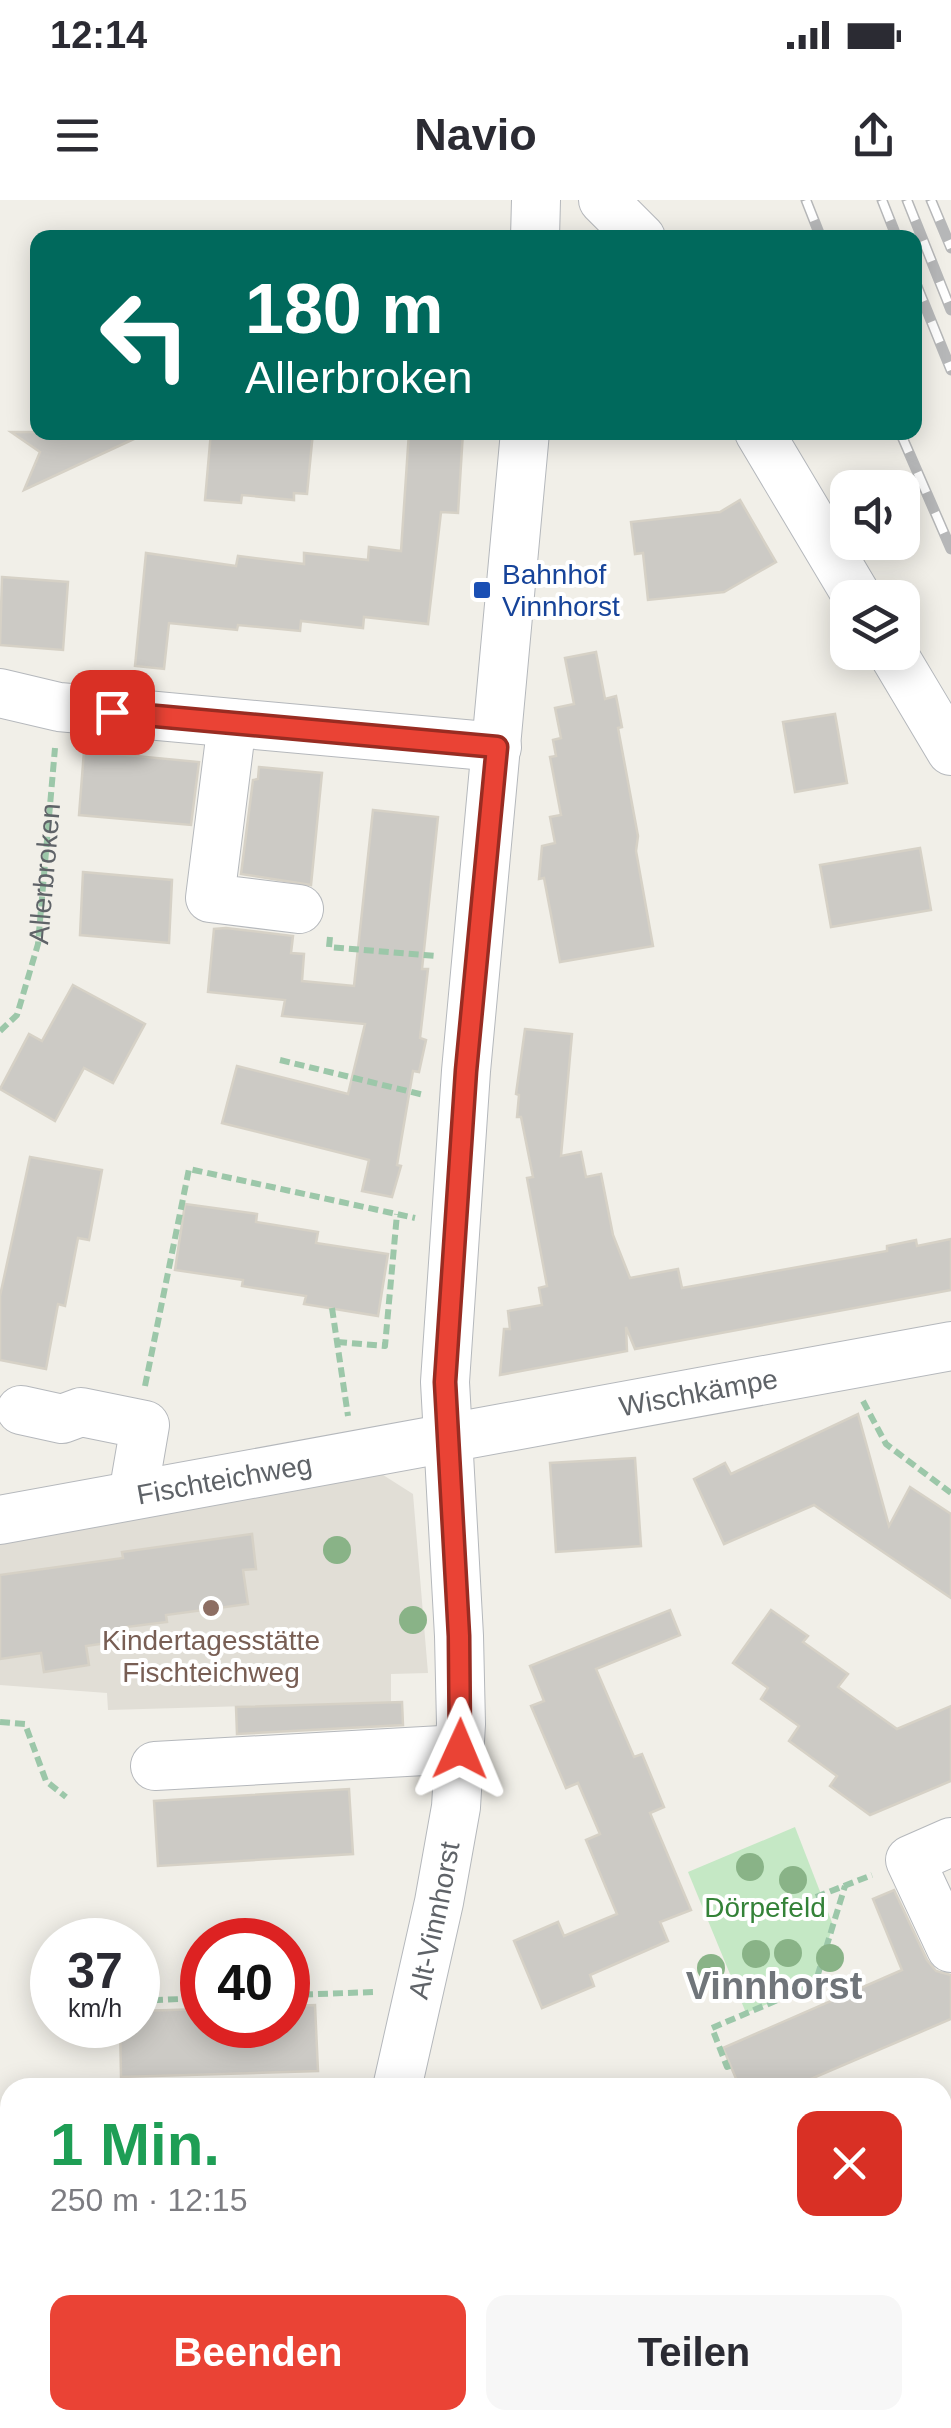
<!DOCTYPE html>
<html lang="de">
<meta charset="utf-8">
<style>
:root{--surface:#fff;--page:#f7f7f7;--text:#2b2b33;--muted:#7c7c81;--accent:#ea4335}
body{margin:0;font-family:Arial,sans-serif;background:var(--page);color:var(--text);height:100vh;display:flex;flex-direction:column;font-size:38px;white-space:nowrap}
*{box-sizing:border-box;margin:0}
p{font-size:32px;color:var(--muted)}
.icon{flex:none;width:55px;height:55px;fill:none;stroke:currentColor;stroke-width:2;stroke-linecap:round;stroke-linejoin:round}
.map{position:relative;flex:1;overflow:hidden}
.sheet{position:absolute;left:0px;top:1878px;width:952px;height:352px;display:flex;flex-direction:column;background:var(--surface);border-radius:30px 30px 0 0;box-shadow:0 5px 25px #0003}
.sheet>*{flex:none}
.hud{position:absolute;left:30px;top:30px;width:892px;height:210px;border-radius:20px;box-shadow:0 5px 25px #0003;background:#00695c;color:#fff;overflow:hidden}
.fabs{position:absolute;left:830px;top:270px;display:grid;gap:20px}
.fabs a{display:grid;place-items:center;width:90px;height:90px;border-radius:20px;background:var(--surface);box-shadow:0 5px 25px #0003;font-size:50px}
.speed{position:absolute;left:30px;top:1718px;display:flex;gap:20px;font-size:50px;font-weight:700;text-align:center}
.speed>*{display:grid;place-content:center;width:130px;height:130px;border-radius:50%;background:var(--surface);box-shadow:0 5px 25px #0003;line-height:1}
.speed small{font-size:25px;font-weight:400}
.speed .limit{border:15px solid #d22;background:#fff;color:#111}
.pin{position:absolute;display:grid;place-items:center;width:85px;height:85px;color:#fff;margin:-42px;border-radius:20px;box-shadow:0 5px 15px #0006}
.me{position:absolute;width:110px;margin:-55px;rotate:1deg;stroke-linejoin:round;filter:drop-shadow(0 0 8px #0008)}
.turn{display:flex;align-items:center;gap:35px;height:210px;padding:0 50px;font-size:45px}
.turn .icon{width:130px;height:130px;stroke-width:2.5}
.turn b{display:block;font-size:70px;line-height:85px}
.round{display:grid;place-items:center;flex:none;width:105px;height:105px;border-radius:20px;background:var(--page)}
.summary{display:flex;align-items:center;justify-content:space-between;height:170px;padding:0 50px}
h1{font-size:60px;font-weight:700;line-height:75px;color:#1e9e55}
.primary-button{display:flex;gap:20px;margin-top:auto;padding:20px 50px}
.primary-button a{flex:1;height:115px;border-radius:20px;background:var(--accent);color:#fff;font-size:40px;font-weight:700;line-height:115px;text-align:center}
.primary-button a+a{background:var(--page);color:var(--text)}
.status{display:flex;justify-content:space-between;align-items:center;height:70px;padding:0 50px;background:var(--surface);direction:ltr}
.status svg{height:28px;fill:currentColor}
header{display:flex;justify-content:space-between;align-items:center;height:130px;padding:0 50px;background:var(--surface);font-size:45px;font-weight:700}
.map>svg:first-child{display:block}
</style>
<div class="status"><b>12:14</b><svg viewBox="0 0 49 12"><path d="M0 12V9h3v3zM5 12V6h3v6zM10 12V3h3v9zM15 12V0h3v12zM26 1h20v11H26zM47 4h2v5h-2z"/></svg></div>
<header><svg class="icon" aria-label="menu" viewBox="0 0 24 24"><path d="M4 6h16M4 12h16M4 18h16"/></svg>Navio<svg class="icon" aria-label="share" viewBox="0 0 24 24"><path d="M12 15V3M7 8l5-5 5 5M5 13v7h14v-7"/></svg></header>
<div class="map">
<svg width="951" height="2228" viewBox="0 0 951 2228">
<rect width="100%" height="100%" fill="#f1efe8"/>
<path fill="#e1ded6" d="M380 1273 413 1294 428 1473 391 1474V1502L108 1510 107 1493 0 1485V1343Z"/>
<path fill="#c5e8c5" d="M795 1627 833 1725 815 1784 746 1813 688 1672Z"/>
<g fill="#cccac5" stroke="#d6d1c6" stroke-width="2.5">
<path d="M11 232H149L24 290 40 252Z"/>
<path d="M211 232H313L307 294 294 293V300L242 295 241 303 205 300Z"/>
<path d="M409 232H463L458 313 441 312 428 424 364 417 363 428 301 421 300 431 238 425 237 430 169 423 164 469 135 466 146 353 236 366 238 356 304 364V353L368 360 369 347 401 351Z"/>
<path d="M740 300 776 362 724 392 648 400 643 353 635 354 631 322 720 312Z"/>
<path d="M2 377 68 382 63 450 0 445Z"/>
<path d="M596 452 605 499 616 496 622 527 618 528 638 636 636 651 653 746 560 762 544 678 539 679 542 646 555 643 550 617 561 615 550 557 556 556 553 540 561 538 555 508 574 504 565 458Z"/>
<path d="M835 514 847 583 795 592 783 522Z"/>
<path d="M84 551 199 562 191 625 79 615Z"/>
<path d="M259 567 322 573 311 685 241 674 253 580 258 579Z"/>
<path d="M373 610 438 617 422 769H428L420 838 426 840 419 872 413 871 397 965 401 966 392 997 362 991 369 960 222 923 237 866 348 894 365 824 282 816 285 800 208 792 214 729 226 728 293 736 291 753 304 754 302 781 354 786Z"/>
<path d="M920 648 931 710 831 727 820 665Z"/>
<path d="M83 672 172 680 169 743 80 735Z"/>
<path d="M73 785 145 824 113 883 84 868 55 921 0 889 29 834 42 841Z"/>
<path d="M525 829 572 834 561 956 581 952 586 977 601 974 613 1035 630 1078 678 1069 682 1088 887 1051V1046L916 1040 917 1046 951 1039V1090L635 1149 626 1127 627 1151 500 1175 504 1129H510L508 1111 542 1105 539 1088 547 1086 527 978 533 977 521 917H517L519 895 516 894Z"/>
<path d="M30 957 102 970 89 1040 78 1038 65 1106 58 1104 46 1169 0 1160V1096Z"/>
<path d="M185 1004 257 1014 256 1022 318 1032 316 1043 388 1054 378 1116 304 1104 306 1096 242 1086 243 1080 175 1070Z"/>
<path d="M858 1214 889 1326 910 1287 951 1314V1398L814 1305 724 1344 694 1279 725 1263 731 1274Z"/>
<path d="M635 1258 641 1346 556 1352 550 1263Z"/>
<path d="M252 1334 256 1369 243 1370 248 1404 166 1415 167 1422 126 1427 128 1440 86 1446 89 1465 44 1472 41 1453 0 1459V1375L123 1358 122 1352Z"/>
<path d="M670 1410 680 1435 596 1469 634 1557 642 1554 664 1607 650 1613 691 1710 660 1722 668 1741 590 1775 594 1786 542 1808 514 1741 558 1722 564 1736 617 1714 586 1640 600 1634 578 1583 566 1588 531 1506 544 1501 530 1466Z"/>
<path d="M771 1410 808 1436 803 1442 848 1474 838 1487 897 1529 951 1506V1581L870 1615 830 1586 837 1576 789 1541 799 1526 761 1499 768 1488 733 1463Z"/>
<path d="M402 1502 403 1525 237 1534 236 1507Z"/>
<path d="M349 1589 353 1654 158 1666 154 1601Z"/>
<path d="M894 1690 927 1760 936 1771 951 1775V1819L806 1881 808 1888H740L723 1848 902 1770 873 1699Z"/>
<path d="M315 1805 318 1871 121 1877 120 1825H138V1811L202 1809V1825H288V1806Z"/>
</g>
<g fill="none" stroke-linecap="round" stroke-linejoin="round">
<g stroke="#b5b8bc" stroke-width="50">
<g id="minor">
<path d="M603 0 641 38"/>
<path d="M535 38 536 0"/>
<path d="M759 232 858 398"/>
<path d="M892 452 951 551"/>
<path d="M0 493 59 507 497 547"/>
<path d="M232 523 210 698 299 709"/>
<path d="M21 1210 62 1219 81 1212 145 1225 133 1295"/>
<path id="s2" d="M0 1320 951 1146"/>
<path d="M155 1566 460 1549"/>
<path d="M951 1642 910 1660 951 1748"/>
<path id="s3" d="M397 1888 439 1702 456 1607 461 1524 459 1436 445 1182 466 871 525 232"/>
<path d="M25 2220 68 2228"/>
<path d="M868 2220 871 2228"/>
<path d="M321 2228 322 2220"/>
</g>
</g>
<g stroke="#9cc7a9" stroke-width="6" stroke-dasharray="10 5" stroke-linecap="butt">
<path d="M330 737 329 747 436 756"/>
<path id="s1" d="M0 831 17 815 38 744 55 548"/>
<path d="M280 860 424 895"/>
<path d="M332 1108 348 1216"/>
<path d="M337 1142 385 1146 397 1014"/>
<path d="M145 1186 189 969 415 1018"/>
<path d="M863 1201 886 1244 951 1293"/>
<path d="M0 1522 25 1524 46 1581 66 1597"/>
<path d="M788 1708 872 1675"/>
<path d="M288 1795 376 1792"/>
<path d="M138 1801 202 1798"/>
<path d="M730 1866 727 1867 712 1828 815 1784 845 1686"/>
</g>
<use href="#minor" stroke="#fff" stroke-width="48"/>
<g stroke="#b6b7b8" stroke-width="11">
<g id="rail">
<path d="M806 0 821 38"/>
<path d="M882 0 897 38"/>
<path d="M907 0 951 110"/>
<path d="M931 0 951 48"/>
<path d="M915 81 951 170"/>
<path d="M900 232 951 349"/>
</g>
</g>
<use href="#rail" stroke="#fff" stroke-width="8" stroke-dasharray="22" stroke-linecap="butt"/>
</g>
<g fill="#89b387">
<circle cx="337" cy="1350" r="14"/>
<circle cx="413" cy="1420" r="14"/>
<circle cx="750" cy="1667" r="14"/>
<circle cx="793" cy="1680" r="14"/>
<circle cx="788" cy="1753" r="14"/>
<circle cx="756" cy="1754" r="14"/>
<circle cx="830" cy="1758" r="14"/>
<circle cx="711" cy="1768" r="14"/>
</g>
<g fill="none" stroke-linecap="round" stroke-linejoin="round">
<g stroke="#982c22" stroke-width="25">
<path id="route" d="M112 512 497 547 466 871 445 1182 459 1436 460 1549"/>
</g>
<use href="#route" stroke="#ea4335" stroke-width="18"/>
</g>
<rect fill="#1a4fb4" stroke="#fff" stroke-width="4" x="472" y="380" width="20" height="20" rx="5"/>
<circle fill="#8d6e63" stroke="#fff" stroke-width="4" cx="211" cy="1408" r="10"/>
<g text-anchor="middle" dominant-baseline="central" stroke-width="8" stroke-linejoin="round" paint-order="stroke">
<g font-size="28" fill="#164399" stroke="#fff" text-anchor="start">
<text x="502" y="374">Bahnhof<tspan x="502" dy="32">Vinnhorst</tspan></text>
</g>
<g font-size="28" fill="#5f6368" stroke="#fff">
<text stroke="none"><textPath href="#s1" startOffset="168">Allerbroken</textPath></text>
<text stroke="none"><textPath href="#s2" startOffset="710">Wischkämpe</textPath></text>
<text stroke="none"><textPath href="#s2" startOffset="228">Fischteichweg</textPath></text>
<text stroke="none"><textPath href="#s3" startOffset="172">Alt-Vinnhorst</textPath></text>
</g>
<g font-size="28" fill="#785e54" stroke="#fff">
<text x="211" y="1440">Kindertagesstätte<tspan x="211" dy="32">Fischteichweg</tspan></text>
</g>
<g font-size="28" fill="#348238" stroke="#fff">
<text x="765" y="1707">Dörpefeld</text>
</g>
<g font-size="38" font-weight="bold" fill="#70757a" stroke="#fff">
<text x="774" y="1786">Vinnhorst</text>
</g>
</g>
</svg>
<div class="fabs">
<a><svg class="icon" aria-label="sound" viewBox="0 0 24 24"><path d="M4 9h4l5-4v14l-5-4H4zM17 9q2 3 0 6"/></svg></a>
<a><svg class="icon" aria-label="layers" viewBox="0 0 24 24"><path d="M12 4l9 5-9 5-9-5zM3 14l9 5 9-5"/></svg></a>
</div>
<div class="speed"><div>37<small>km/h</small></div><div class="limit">40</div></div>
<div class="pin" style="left:112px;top:512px;background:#d93025"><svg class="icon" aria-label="arrive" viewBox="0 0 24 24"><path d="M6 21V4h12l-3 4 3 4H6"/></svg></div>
<svg class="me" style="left:460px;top:1549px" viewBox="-20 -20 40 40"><path d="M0-17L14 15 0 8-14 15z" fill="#ea4335" stroke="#fff" stroke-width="4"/></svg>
<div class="hud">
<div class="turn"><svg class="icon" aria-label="left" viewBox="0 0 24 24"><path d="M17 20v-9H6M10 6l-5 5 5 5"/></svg><div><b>180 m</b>Allerbroken</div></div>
</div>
<section class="sheet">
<div class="summary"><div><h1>1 Min.</h1><p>250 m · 12:15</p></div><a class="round" style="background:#d93025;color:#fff"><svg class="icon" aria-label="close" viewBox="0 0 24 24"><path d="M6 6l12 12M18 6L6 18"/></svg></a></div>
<div class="primary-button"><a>Beenden</a><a>Teilen</a></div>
</section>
</div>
